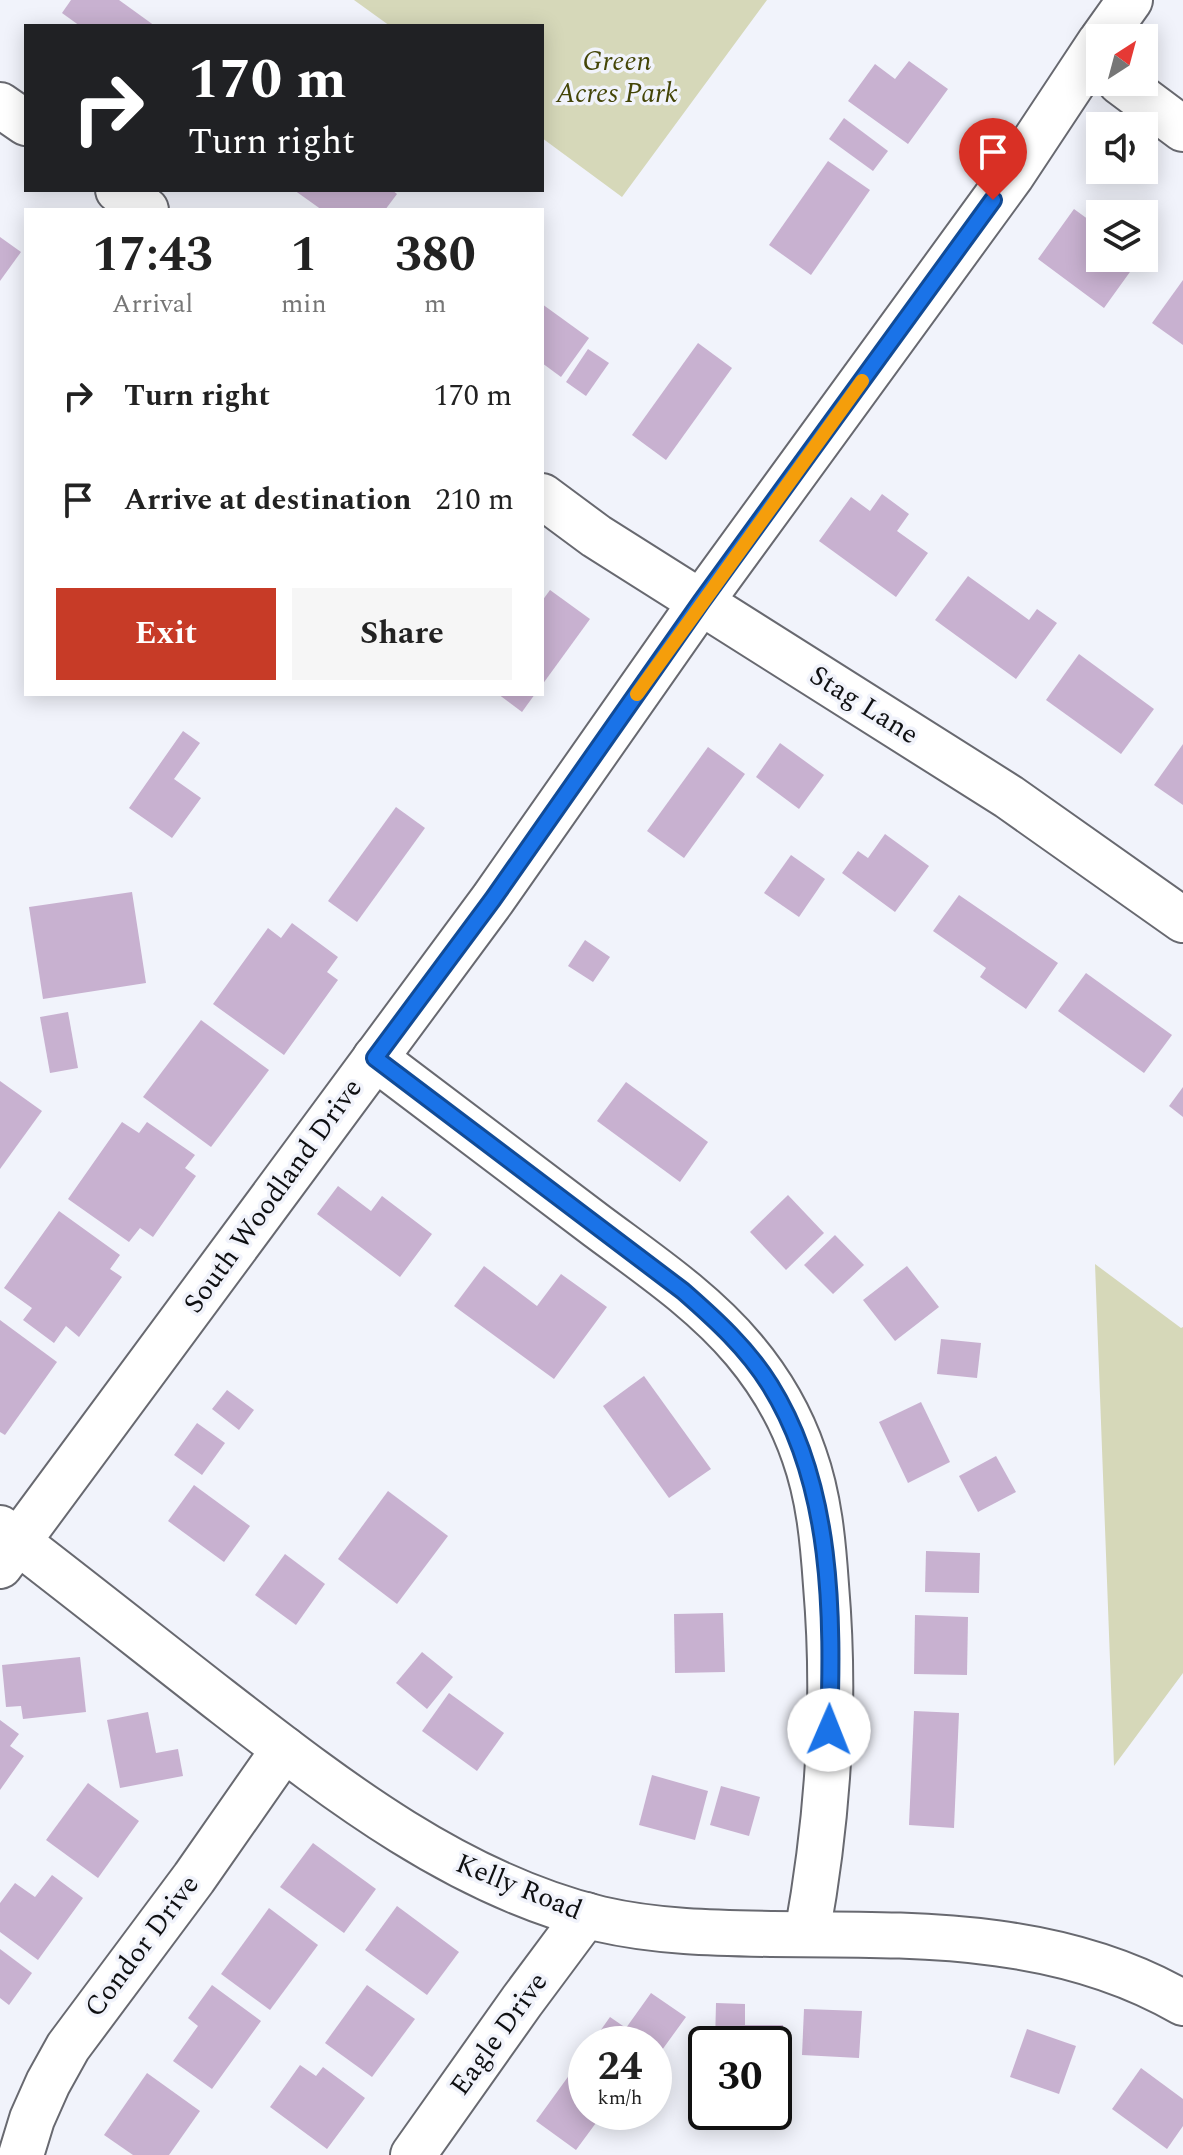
<!DOCTYPE html>
<style>
:root{--surface:#fff;--page:#f6f6f6;--text:#222;--muted:#767676;--accent:#c73b27}
body{margin:0;font-family:Spectral,serif;background:var(--page);color:var(--text);height:100vh;display:flex;flex-direction:column;font-size:30px;white-space:nowrap}
*{box-sizing:border-box;margin:0}
p{font-size:26px;color:var(--muted)}
.icon{flex:none;width:44px;height:44px;fill:none;stroke:currentColor;stroke-width:2;stroke-linecap:round;stroke-linejoin:round}
.map{position:relative;flex:1;overflow:hidden}
.sheet{position:absolute;left:24px;top:208px;width:520px;height:488px;display:flex;flex-direction:column;background:var(--surface);border-radius:0px;box-shadow:0 4px 20px #0003}
.sheet>*{flex:none}
.banner{position:absolute;left:24px;top:24px;width:520px;height:168px;border-radius:0px;box-shadow:0 4px 20px #0003;background:#202124;color:#fff;overflow:hidden}
.needle{width:52px;rotate:36deg}
.tools{position:absolute;left:1086px;top:24px;display:grid;gap:16px}
.tools a{display:grid;place-items:center;width:72px;height:72px;border-radius:0px;background:var(--surface);box-shadow:0 4px 20px #0003;font-size:40px}
.speed{position:absolute;left:568px;top:2026px;display:flex;gap:16px;font-size:40px;font-weight:700;text-align:center}
.speed>*{display:grid;place-content:center;width:104px;height:104px;border-radius:50%;background:var(--surface);box-shadow:0 4px 20px #0003;line-height:1}
.speed small{font-size:20px;font-weight:400}
.speed .limit{border:4px solid #111;border-radius:12px;background:#fff;color:#111}
.pin{position:absolute;display:grid;place-items:center;width:68px;height:68px;color:#fff;margin:-82px -34px;border-radius:50% 50% 50% 0;rotate:-45deg;box-shadow:0 0 8px #0007}
.pin .icon{rotate:45deg}
.me{position:absolute;width:88px;margin:-44px;rotate:1deg;stroke-linejoin:round;filter:drop-shadow(0 0 6px #0008)}
.turn{display:flex;align-items:center;gap:28px;height:168px;padding:0 32px;font-size:36px}
.turn .icon{width:104px;height:104px;stroke-width:2.5}
.turn b{display:block;font-size:56px;line-height:68px}
.eta{display:flex;justify-content:space-evenly;align-items:center;height:136px;text-align:center}
.eta b{font-size:48px;font-weight:700;line-height:56px}
.cta{display:flex;gap:16px;margin-top:auto;padding:16px 32px}
.cta a{flex:1;height:92px;border-radius:0px;background:var(--accent);color:#fff;font-size:32px;font-weight:700;line-height:92px;text-align:center}
.cta a+a{background:var(--page);color:var(--text)}
ul{padding:0;list-style:none}
li{display:flex;align-items:center;gap:24px;height:104px;padding:0 32px}
li div{flex:1}
li b{display:block;font-size:30px}
li em{font-style:normal}
.map>svg:first-child{display:block}
</style>
<div class="map">
<svg width="1183" height="2155" viewBox="0 0 1183 2155">
<rect width="100%" height="100%" fill="#f1f3fb"/>
<g fill="#d6d8b9">
<path d="M354 0H767L622 197 542 138V26H390Z"/>
<path d="M1095 1264 1181 1328 1183 1327V1673L1114 1766Z"/>
</g>
<g fill="#c8b1d0">
<path d="M71 0H119L155 26H80L62 13Z"/>
<path d="M909 61 948 89 908 144 848 101 875 64 895 79Z"/>
<path d="M844 118 888 151 873 171 829 139Z"/>
<path d="M828 161 870 190 811 275 769 245Z"/>
<path d="M294 190H392L397 194 385 210H322Z"/>
<path d="M1074 209 1100 228V258H1140L1104 308 1038 259Z"/>
<path d="M0 237 21 252 0 281Z"/>
<path d="M1183 280V345L1152 323Z"/>
<path d="M542 304 589 338 561 377 542 363Z"/>
<path d="M698 343 732 368 666 460 632 435Z"/>
<path d="M588 349 609 363 586 396 566 382Z"/>
<path d="M882 494 909 514 897 531 928 553 896 597 819 541 851 497 870 511Z"/>
<path d="M968 576 1029 620 1037 609 1057 623 1016 679 935 620Z"/>
<path d="M550 590 590 619 542 685V601Z"/>
<path d="M1079 654 1154 709 1121 754 1046 700Z"/>
<path d="M498 694H535L522 712Z"/>
<path d="M183 731 200 743 174 779 201 798 172 838 129 808Z"/>
<path d="M780 743 824 775 799 809 756 777Z"/>
<path d="M1183 744V805L1154 785Z"/>
<path d="M708 747 745 774 684 858 647 831Z"/>
<path d="M396 807 425 828 357 922 328 901Z"/>
<path d="M885 834 929 866 895 912 842 873 858 851 868 858Z"/>
<path d="M791 855 825 879 799 917 764 893Z"/>
<path d="M132 892 146 983 43 999 29 907Z"/>
<path d="M959 895 1058 963 1026 1009 980 977 986 968 933 931Z"/>
<path d="M292 923 338 957 327 972 338 980 284 1055 213 1004 268 928 281 938Z"/>
<path d="M585 940 610 957 593 982 568 966Z"/>
<path d="M1086 973 1172 1035 1144 1073 1058 1011Z"/>
<path d="M68 1012 78 1068 50 1073 40 1017Z"/>
<path d="M201 1020 269 1070 211 1147 143 1097Z"/>
<path d="M0 1081 42 1111 0 1169Z"/>
<path d="M626 1082 708 1142 680 1182 597 1121Z"/>
<path d="M1183 1087V1117L1169 1106Z"/>
<path d="M122 1122 139 1133 147 1122 195 1155 185 1168 196 1176 153 1237 140 1228 129 1242 68 1199Z"/>
<path d="M338 1186 371 1211 382 1196 432 1234 400 1277 317 1214Z"/>
<path d="M788 1195 824 1233 786 1270 750 1232Z"/>
<path d="M59 1211 120 1255 110 1269 122 1277 79 1337 66 1326 54 1343 23 1320 32 1308 4 1288Z"/>
<path d="M835 1235 864 1265 833 1294 804 1265Z"/>
<path d="M484 1266 537 1306 561 1274 607 1307 554 1379 454 1306Z"/>
<path d="M907 1266 939 1307 895 1341 863 1300Z"/>
<path d="M0 1320 57 1362 5 1435 0 1432Z"/>
<path d="M941 1339 981 1343 977 1378 937 1374Z"/>
<path d="M644 1376 711 1469 669 1498 603 1406Z"/>
<path d="M227 1390 254 1410 239 1430 212 1409Z"/>
<path d="M921 1402 950 1462 908 1483 879 1422Z"/>
<path d="M197 1423 225 1443 202 1475 174 1455Z"/>
<path d="M996 1456 1016 1492 978 1512 959 1476Z"/>
<path d="M194 1485 250 1526 224 1562 168 1521Z"/>
<path d="M388 1491 448 1536 397 1604 338 1559Z"/>
<path d="M926 1551 980 1553 979 1593 925 1592Z"/>
<path d="M285 1554 325 1584 296 1625 255 1595Z"/>
<path d="M723 1613 725 1672 675 1673 674 1614Z"/>
<path d="M915 1615 968 1617 967 1675 914 1674Z"/>
<path d="M422 1652 453 1677 427 1709 396 1683Z"/>
<path d="M80 1657 86 1712 23 1719 21 1706 6 1707 2 1665Z"/>
<path d="M449 1693 504 1733 477 1771 422 1731Z"/>
<path d="M914 1711 959 1713 954 1828 909 1825Z"/>
<path d="M148 1712 156 1753 178 1749 183 1776 120 1788 107 1720Z"/>
<path d="M0 1720 19 1734 10 1746 24 1756 0 1790Z"/>
<path d="M652 1775 708 1791 695 1840 639 1825Z"/>
<path d="M88 1783 139 1821 98 1878 46 1840Z"/>
<path d="M721 1786 760 1797 749 1836 710 1825Z"/>
<path d="M313 1843 376 1889 344 1933 280 1887Z"/>
<path d="M52 1875 83 1898 38 1960 0 1932V1903L15 1883 35 1897Z"/>
<path d="M397 1906 459 1952 427 1995 365 1950Z"/>
<path d="M269 1908 318 1945 270 2010 221 1974Z"/>
<path d="M0 1949 32 1973 9 2005 0 1998Z"/>
<path d="M212 1985 261 2021 212 2089 173 2061 198 2026 188 2018Z"/>
<path d="M367 1985 415 2019 372 2077 325 2043Z"/>
<path d="M651 1993 686 2017 654 2061V2044H597L593 2041 610 2017 626 2028Z"/>
<path d="M716 2003 745 2004V2025H783V2067H774V2044H715Z"/>
<path d="M804 2009 862 2011 859 2058 802 2055Z"/>
<path d="M1027 2029 1076 2046 1059 2094 1010 2077Z"/>
<path d="M586 2052V2112H604L576 2150 536 2121Z"/>
<path d="M300 2065 316 2076 323 2067 365 2098 327 2149 270 2107Z"/>
<path d="M1141 2068 1183 2099V2126L1167 2149 1112 2109Z"/>
<path d="M147 2073 200 2111 169 2155H133L104 2135Z"/>
</g>
<g fill="none" stroke-linecap="round" stroke-linejoin="round">
<g stroke="#686970" stroke-width="48">
<g id="minor">
<path d="M1103 38 1130 0"/>
<path d="M1120 82 1183 129"/>
<path d="M0 105 26 123"/>
<path d="M118 190 146 210"/>
<path d="M542 496 596 536 1009 797 1183 920"/>
<path d="M375 1058C449 1114 523 1170 597 1226 648 1264 703 1301 744 1350 770 1381 791 1417 804 1455 819 1497 823 1541 826 1585 836 1702 828 1819 807 1934"/>
<path d="M0 1528C73 1584 146 1642 219 1699 334 1788 456 1884 600 1919 656 1932 714 1933 771 1934 912 1935 1057 1930 1183 2003"/>
<path d="M0 1566 493 899 701 602 1012 175 1100 42"/>
<path d="M21 2155 32 2119 48 2083 68 2047 194 1878 284 1749"/>
<path d="M413 2155 522 2001 586 1915"/>
</g>
</g>
<use href="#minor" stroke="#fff" stroke-width="44"/>
</g>
<g fill="none" stroke-linecap="round" stroke-linejoin="round">
<g stroke="#114b97" stroke-width="20">
<path id="route" d="M829 1730C833 1615 833 1486 770 1385 747 1348 715 1319 683 1291L375 1058 493 899 701 602 993 200"/>
</g>
<use href="#route" stroke="#1a73e8" stroke-width="14"/>
<path stroke="#f59e0b" stroke-width="14" d="M637 694 862 381"/>
</g>
<g text-anchor="middle" dominant-baseline="central" stroke-width="7" stroke-linejoin="round" paint-order="stroke">
<g font-size="28" font-style="italic" fill="#444507" stroke="#f1f3fb">
<text x="617" y="61">Green<tspan x="617" dy="32">Acres Park</tspan></text>
</g>
<g font-size="28" fill="#0f1012" stroke="#f1f3fb">
<text transform="translate(864 705) rotate(32)">Stag Lane</text>
<text transform="translate(273 1196) rotate(-54)">South Woodland Drive</text>
<text transform="translate(519 1887) rotate(22)">Kelly Road</text>
<text transform="translate(142 1946) rotate(-53)">Condor Drive</text>
<text transform="translate(499 2034) rotate(-54)">Eagle Drive</text>
</g>
</g>
</svg>
<div class="tools">
<a><svg class="needle" viewBox="-14 -14 28 28"><path d="M0-13l5 13h-10z" fill="#e53935"/><path d="M0 13l5-13h-10z" fill="#767676"/></svg></a>
<a><svg class="icon" aria-label="sound" viewBox="0 0 24 24"><path d="M4 9h4l5-4v14l-5-4H4zM17 9q2 3 0 6"/></svg></a>
<a><svg class="icon" aria-label="layers" viewBox="0 0 24 24"><path d="M12 4l9 5-9 5-9-5zM3 14l9 5 9-5"/></svg></a>
</div>
<div class="speed"><div>24<small>km/h</small></div><div class="limit">30</div></div>
<div class="pin" style="left:993px;top:200px;background:#d93025"><svg class="icon" aria-label="arrive" viewBox="0 0 24 24"><path d="M6 21V4h12l-3 4 3 4H6"/></svg></div>
<svg class="me" style="left:829px;top:1730px" viewBox="-20 -20 40 40"><circle r="19" fill="#fff"/><path d="M0-13L10 11 0 6-10 11z" fill="#1a73e8"/></svg>
<div class="banner">
<div class="turn"><svg class="icon" aria-label="right" viewBox="0 0 24 24"><path d="M7 20v-9h11M14 6l5 5-5 5"/></svg><div><b>170 m</b>Turn right</div></div>
</div>
<section class="sheet">
<div class="eta">
<div><b>17:43</b><p>Arrival</p></div>
<div><b>1</b><p>min</p></div>
<div><b>380</b><p>m</p></div>
</div>
<ul>
<li><svg class="icon" aria-label="right" viewBox="0 0 24 24"><path d="M7 20v-9h11M14 6l5 5-5 5"/></svg><div><b>Turn right</b></div><em>170 m</em></li>
<li><svg class="icon" aria-label="arrive" viewBox="0 0 24 24"><path d="M6 21V4h12l-3 4 3 4H6"/></svg><div><b>Arrive at destination</b></div><em>210 m</em></li>
</ul>
<div class="cta"><a>Exit</a><a>Share</a></div>
</section>
</div>
